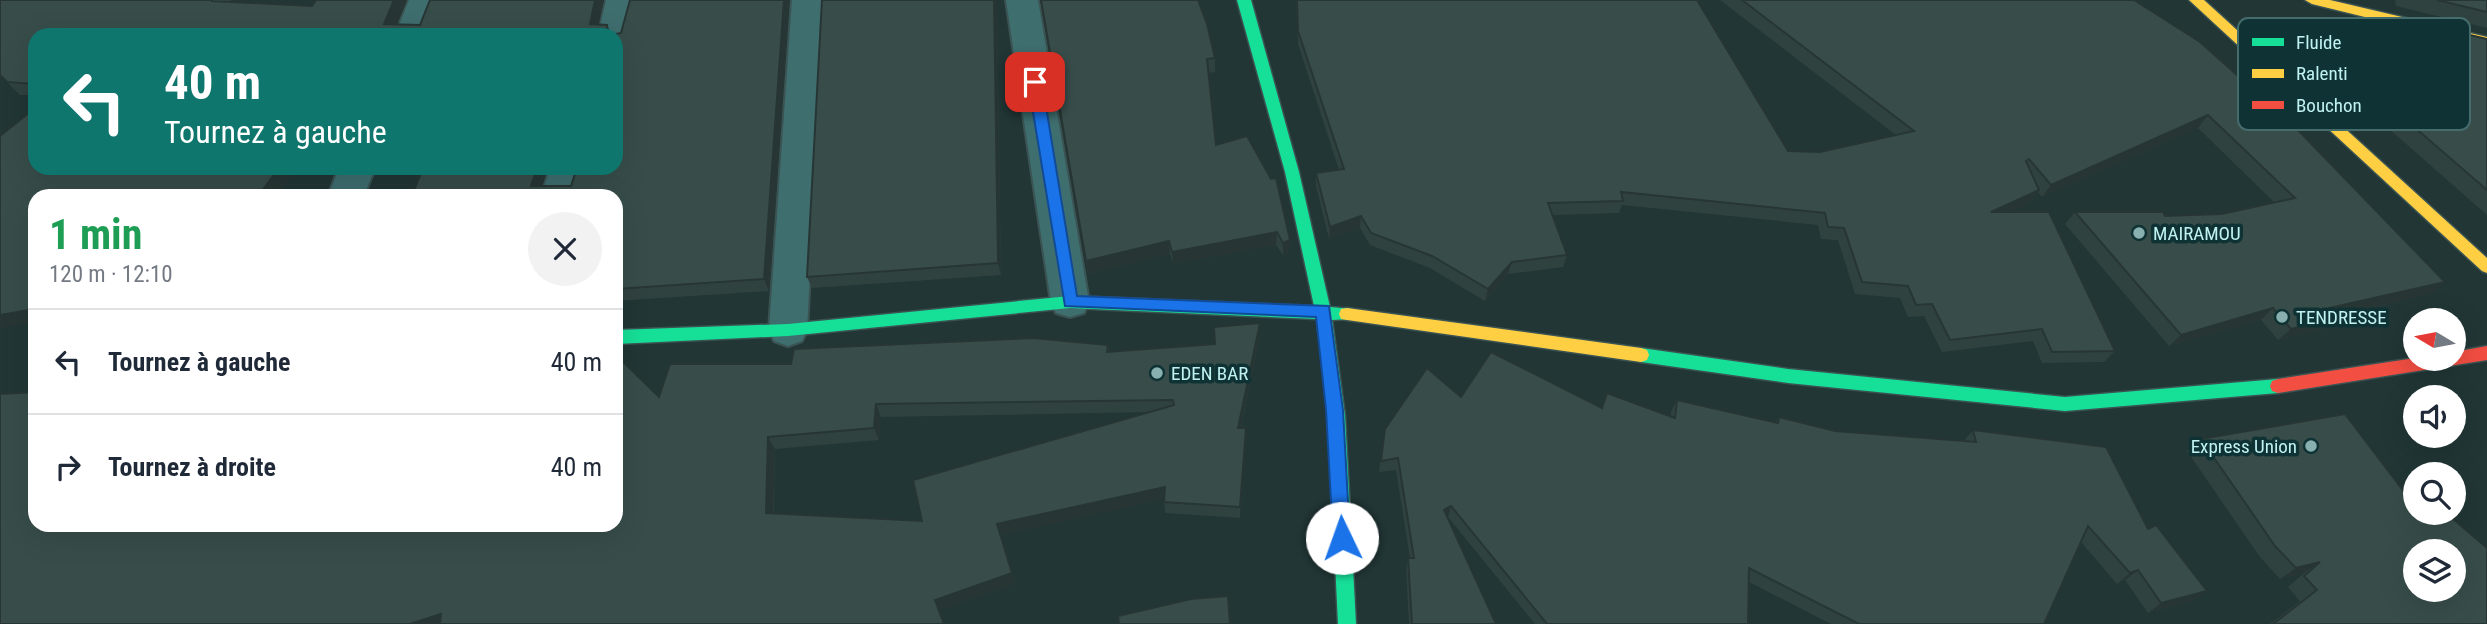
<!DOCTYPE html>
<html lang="fr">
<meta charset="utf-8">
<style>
:root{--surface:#fff;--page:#f2f2f3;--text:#1f2937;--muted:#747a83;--line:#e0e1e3}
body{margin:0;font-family:"Roboto Condensed",sans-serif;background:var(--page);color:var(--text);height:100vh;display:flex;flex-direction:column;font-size:26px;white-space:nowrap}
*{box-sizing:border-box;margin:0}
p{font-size:23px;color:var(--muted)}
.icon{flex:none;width:38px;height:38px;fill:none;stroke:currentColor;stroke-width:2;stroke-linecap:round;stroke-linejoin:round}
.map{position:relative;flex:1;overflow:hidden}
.sheet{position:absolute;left:28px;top:189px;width:595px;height:343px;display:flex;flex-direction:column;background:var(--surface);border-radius:21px;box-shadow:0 7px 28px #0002}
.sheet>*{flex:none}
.guide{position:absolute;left:28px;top:28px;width:595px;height:147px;border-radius:21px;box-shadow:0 7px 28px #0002;background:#0f766e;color:#fff;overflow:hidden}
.needle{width:46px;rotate:280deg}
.tools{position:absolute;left:2403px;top:308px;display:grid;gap:14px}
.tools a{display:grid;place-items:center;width:63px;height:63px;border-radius:50%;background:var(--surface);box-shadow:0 7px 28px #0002;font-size:35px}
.pin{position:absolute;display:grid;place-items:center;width:60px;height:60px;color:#fff;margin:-30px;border-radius:14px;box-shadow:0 4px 10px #0006}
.me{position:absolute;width:77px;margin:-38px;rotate:357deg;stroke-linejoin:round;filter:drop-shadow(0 0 5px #0008)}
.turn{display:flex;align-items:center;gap:24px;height:147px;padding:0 21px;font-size:32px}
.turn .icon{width:91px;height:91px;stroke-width:2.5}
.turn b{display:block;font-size:49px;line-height:60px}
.round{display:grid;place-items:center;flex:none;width:74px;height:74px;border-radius:37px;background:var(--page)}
.headline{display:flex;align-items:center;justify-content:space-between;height:119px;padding:0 21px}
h1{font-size:42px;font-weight:700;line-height:52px;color:#1e9e55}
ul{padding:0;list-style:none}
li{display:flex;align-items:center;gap:21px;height:105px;padding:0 21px;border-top:2px solid var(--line)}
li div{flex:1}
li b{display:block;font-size:26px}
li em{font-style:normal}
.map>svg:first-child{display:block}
</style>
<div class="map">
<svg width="2487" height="624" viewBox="0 0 2487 624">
<rect width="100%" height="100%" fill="#223636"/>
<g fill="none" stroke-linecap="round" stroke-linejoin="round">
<g stroke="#3b5353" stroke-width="4">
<g id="street">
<path d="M409 0H441L427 35H395Z"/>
<path d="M606 0H638L626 43 616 46V35H598Z"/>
<path d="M792 0H824L807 330 802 341 788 346 774 341 769 330Z"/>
<path d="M1006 0H1038L1089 302 1084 313 1070 317 1056 313 1051 302Z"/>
<path d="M339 168H375L364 196H328Z"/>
<path d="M550 168H586L577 196H541Z"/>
</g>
</g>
<g stroke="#3b5353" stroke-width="3">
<g id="fast">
<path d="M1237 0H1251L1299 172 1330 307 1353 309 1355 314 1353 319 1332 320 1345 416 1356 624H1338L1328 416 1317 319 1070 308 788 336 616 344V330L788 324 1070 296 1314 306 1285 172Z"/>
<path d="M1641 348 1788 369 2065 397 2278 379 2284 381 2286 386 2284 391 2278 393 2065 411 1788 383 1641 362 1635 360 1633 355 1635 350Z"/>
</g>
</g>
<g stroke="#3b5353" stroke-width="3">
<g id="slow">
<path d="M2189 0H2204L2487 258V273L2482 271Z"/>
<path d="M2305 0H2330L2487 37V47L2312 4Z"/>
<path d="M1347 308 1641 348 1647 350 1649 355 1647 360 1641 362 1347 320 1341 319 1339 314 1341 309Z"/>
</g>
</g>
<g stroke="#3b5353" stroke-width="3">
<path id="jam" d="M2487 346V360L2278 393 2272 391 2270 386 2272 381 2278 379 2415 358 2454 359V352Z"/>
</g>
<use href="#street" fill="#3f6e6f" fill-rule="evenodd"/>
<use href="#fast" fill="#16e098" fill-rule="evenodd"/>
<use href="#slow" fill="#ffcf43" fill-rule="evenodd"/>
<use href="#jam" fill="#f24e42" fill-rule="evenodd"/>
</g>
<g fill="#304240" fill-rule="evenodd">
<path d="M0 0H231L230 2 312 6 316 0H407L397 24 420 25 430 0H604L599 25H607L612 35 621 33 630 0H789L769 291 616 301V196H412L423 168H548L542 186H571L577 168H616V35H35V95H20L0 75Z"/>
<path d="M997 0 1001 275 812 288 807 277Z"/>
<path d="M1041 0 1215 58V72L1208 73 1216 145 1247 136 1289 253 1283 255 1276 245 1173 264 1170 254 1088 274Z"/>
<path d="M1296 0H1697L1788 151 1820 152 1896 135 1720 0H2134L2445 282 2431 294 2336 316 2337 317 2324 329 2278 340 2261 320 2169 346 2065 224 2075 212 2165 216 2222 214 2275 203 2198 128 2042 197 2038 192 2030 203 2010 212 2115 351 2104 362 2042 363 2033 341 1942 352 1924 316 1908 317 1900 298 1855 294 1838 240 1821 239 1818 225 1622 205 1619 213 1552 215 1567 255 1563 267 1508 274 1485 301 1430 268 1370 245 1360 228 1329 239 1316 186V173L1339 170 1298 44Z"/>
<path d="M2395 0H2487V28L2396 6Z"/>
<path d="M2411 21 2487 39V215L2379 120 2370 47 2382 34 2399 38 2398 34Z"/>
<path d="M1214 327 1260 336 1241 428H1246V441L1240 518 1165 513 1164 499 1001 535 1015 584 940 610 945 624H0L35 525H616L659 397 791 364 1108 345 1109 352 1215 344ZM1149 412 922 521 774 513 775 449 879 440 881 417Z"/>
<path d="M1607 393 1671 416V412L1677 400 1775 423 1779 417 1835 431 1964 441 1973 430 2148 529 2193 601 2148 613 2125 580 2117 584 2081 542 2044 624H1831L1749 582 1748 624H1535L1448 517H1447L1496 624H1409L1406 568 1408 558H1410L1396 470 1379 472 1385 429 1461 397 1601 408Z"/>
<path d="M2201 439 2405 493 2487 624H2270L2300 601 2288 587 2304 573 2280 579 2260 557 2187 451Z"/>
</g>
<g fill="#273634">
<path d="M394 0H407L393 35 384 24Z"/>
<path d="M595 0H604L596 35 590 24Z"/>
<path d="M784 0H789L769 291 764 279Z"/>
<path d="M994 0H997L1001 275 998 263Z"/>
<path d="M2208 115 2198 128 2042 197 2051 185Z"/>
<path d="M279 168H286L292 175 277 196H258Z"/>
<path d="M537 168H548L539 196 531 186Z"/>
<path d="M2039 190 2030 203 1982 224 1991 212Z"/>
<path d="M1361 216 1360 228 1329 239 1330 227Z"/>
<path d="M1277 232 1276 245 1173 264 1172 252Z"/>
<path d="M1290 240 1289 253 1283 255V243Z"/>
<path d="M1169 241 1170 254 1088 274 1086 261Z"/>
<path d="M1512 262 1508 274 1485 301 1488 289Z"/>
<path d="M2445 282 2431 294 2317 320 2330 308Z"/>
<path d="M2273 308 2261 320 2169 346 2181 335Z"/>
<path d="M35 309V322L0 328V315Z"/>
<path d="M2337 317 2324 329 2278 340 2291 329Z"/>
<path d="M1260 323V336L1238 440V428Z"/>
<path d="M876 404 881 417 879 440 874 428Z"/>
<path d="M1246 428V441L1240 518V507Z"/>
<path d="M768 437 775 449 773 524 766 513Z"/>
<path d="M1165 487 1166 499 1001 535 1015 584 940 610 945 624H944L935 600 997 524Z"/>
<path d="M1451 506 1448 517 1441 521 1444 510Z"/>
<path d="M2320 562 2304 573 2280 579 2296 568Z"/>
<path d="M2138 570 2125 580 2117 584 2130 573Z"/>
<path d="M2207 591 2193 601 2148 613 2161 603Z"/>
<path d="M441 614 453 624H410Z"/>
</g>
<g fill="#384d4a" stroke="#273634" stroke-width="2" fill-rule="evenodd">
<path d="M0 0H212V1L312 6 316 0H394L384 24 420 25 430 0H595L590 24 607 25 608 35H35V84L7 82 0 75Z"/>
<path d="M630 0H784L764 279 616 289V196H412L423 168H537L531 186H571L577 168H616V35H611L621 33Z"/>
<path d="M822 0H994L998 263 807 277Z"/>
<path d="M1041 0H1198L1207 24 1215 58 1207 59 1216 145 1247 136 1271 179 1276 178 1290 240 1283 243 1277 232 1172 252 1169 241 1086 261Z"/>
<path d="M1297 0H1697L1788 151 1820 152 1914 131 1742 0H2134L2200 42 2295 127 2445 282 2330 308 2337 317 2291 329 2273 308 2181 335 2075 212H2163L2165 216 2222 214 2295 198 2208 115 2051 185 2029 159 2026 161 2039 190 1991 212H2049L2115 351 2052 352 2042 329 1950 340 1932 304 1916 305 1908 286 1862 282 1844 228 1828 227 1825 213 1621 192 1623 201 1548 203 1567 255 1512 262 1488 289 1432 256 1371 233 1361 216 1330 227 1316 173 1344 169 1298 31Z"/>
<path d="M2437 0H2487V12Z"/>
<path d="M2411 21 2487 39V190L2391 107 2382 34 2413 41Z"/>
<path d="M35 108V168H279L258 196H35V309L0 315V136Z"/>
<path d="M1260 323 1238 428H1246L1240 507 1164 502 1165 487 997 524 1012 573 935 600 944 624H440L441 614 410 624H0V394L35 392V525H616V355L659 397 670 364H791L794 349 1033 338 1108 345 1107 352 1215 344 1214 327ZM1173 400 1174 405 913 480 922 521 766 513 768 437 874 428 876 404Z"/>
<path d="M1491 352 1602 408 1607 393 1675 418 1677 400 1778 423 1779 417 1835 431 1976 442 1973 430 2106 447 2148 529 2156 525 2207 591 2161 603 2138 570 2130 573 2088 526 2044 624H1859L1749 568 1748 624H1547L1451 506 1444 510 1496 624H1412L1408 558H1414L1398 458 1381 461 1385 429 1427 368 1461 397Z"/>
<path d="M2345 414 2405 493 2415 487V513H2446L2487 548V624H2273L2317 590 2304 576 2320 562 2296 568 2275 546 2201 439ZM2415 551H2454V590H2415Z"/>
<path d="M1228 596 1230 624H1119L1118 616 1191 599Z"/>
</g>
<path fill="#1a73e8" stroke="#114b97" stroke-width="2" d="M1035 77 1042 82 1077 296 1329 306 1343 410 1350 538 1348 544H1335L1333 538 1326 410 1316 317 1065 306 1028 82Z"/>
<g fill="#89b0b0" stroke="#0f3334" stroke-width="2.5">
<circle cx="2139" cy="233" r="7"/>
<circle cx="2282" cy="317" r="7"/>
<circle cx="1157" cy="373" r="7"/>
<circle cx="2311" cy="446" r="7"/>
</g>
<g text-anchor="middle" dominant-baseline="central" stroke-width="7" stroke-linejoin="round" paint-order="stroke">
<g font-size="19" fill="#c0f2f2" stroke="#0f3334" text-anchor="start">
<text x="2153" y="233">MAIRAMOU</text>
<text x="2296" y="317">TENDRESSE</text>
<text x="1171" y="373">EDEN BAR</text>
<text x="2297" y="446" text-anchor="end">Express Union</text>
</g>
</g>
<rect x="2238" y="18" width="232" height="112" rx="10" fill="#0f3334" stroke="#446c6d" stroke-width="2"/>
<rect x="2252" y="38" width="32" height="8" fill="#16e098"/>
<rect x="2252" y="69" width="32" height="9" fill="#ffcf43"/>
<rect x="2252" y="101" width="32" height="8" fill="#f24e42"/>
<g font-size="19" fill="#c0f2f2">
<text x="2296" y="49">Fluide</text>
<text x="2296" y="80">Ralenti</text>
<text x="2296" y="112">Bouchon</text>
</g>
</svg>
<div class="tools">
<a><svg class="needle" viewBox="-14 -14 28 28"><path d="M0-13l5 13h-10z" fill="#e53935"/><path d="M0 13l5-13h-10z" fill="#747a83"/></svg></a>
<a><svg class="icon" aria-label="sound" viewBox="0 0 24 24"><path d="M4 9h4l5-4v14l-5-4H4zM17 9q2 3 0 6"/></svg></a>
<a><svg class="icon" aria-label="search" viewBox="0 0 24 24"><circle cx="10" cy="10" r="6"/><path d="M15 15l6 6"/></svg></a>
<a><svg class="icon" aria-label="layers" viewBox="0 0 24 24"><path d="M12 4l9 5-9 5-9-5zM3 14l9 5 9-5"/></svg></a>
</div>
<div class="pin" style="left:1035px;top:82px;background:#d93025"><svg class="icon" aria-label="arrive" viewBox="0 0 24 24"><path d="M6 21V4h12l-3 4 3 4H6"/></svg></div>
<svg class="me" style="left:1342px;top:538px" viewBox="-20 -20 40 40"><circle r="19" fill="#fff"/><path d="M0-13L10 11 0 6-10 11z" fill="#1a73e8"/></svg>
<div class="guide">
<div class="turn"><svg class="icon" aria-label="left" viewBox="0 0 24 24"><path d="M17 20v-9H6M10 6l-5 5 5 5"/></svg><div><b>40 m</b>Tournez à gauche</div></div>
</div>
<section class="sheet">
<div class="headline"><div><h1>1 min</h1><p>120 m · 12:10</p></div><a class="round"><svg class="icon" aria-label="close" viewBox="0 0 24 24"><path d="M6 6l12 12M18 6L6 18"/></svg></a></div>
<ul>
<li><svg class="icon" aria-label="left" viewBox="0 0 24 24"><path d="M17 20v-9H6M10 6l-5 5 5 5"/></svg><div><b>Tournez à gauche</b></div><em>40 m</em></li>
<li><svg class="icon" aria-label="right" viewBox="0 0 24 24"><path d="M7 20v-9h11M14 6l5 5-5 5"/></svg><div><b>Tournez à droite</b></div><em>40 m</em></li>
</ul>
</section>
</div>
